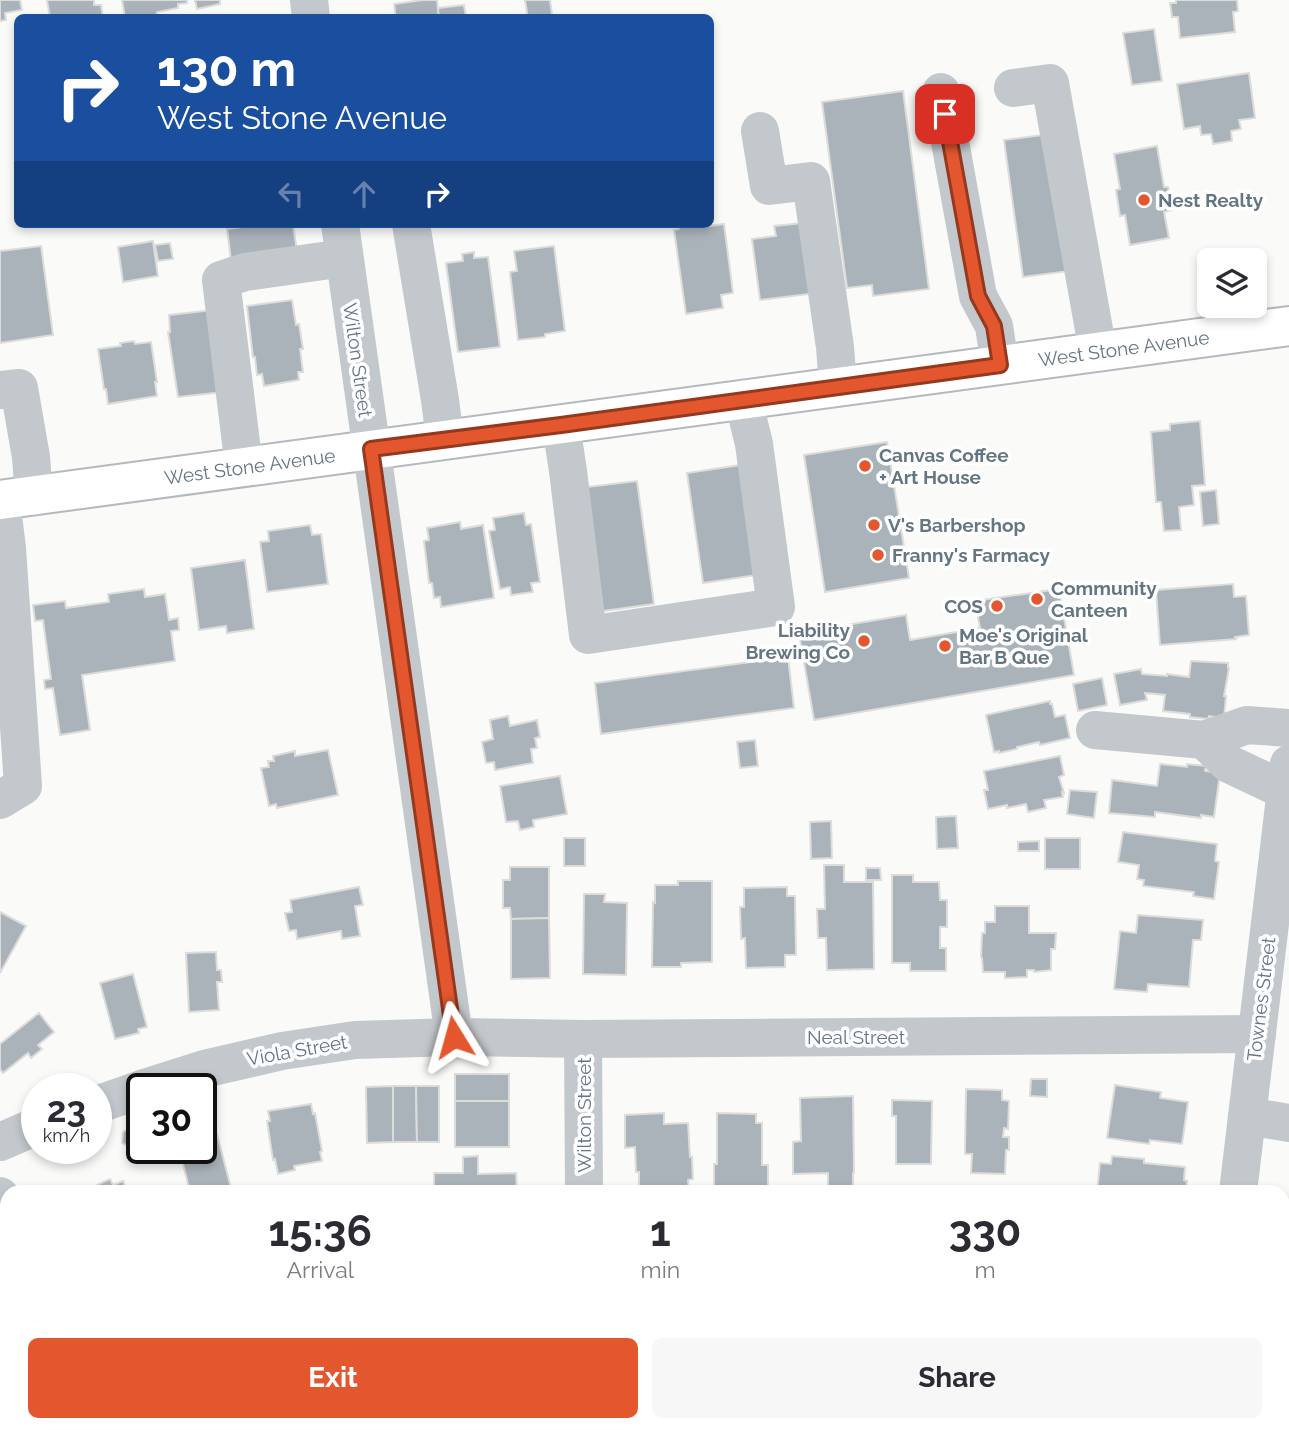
<!DOCTYPE html>
<style>
:root{--surface:#fff;--page:#f7f7f7;--text:#2b2b33;--muted:#7c7c81;--accent:#e4572e}
body{margin:0;font-family:Raleway,sans-serif;background:var(--page);color:var(--text);height:100vh;display:flex;flex-direction:column;font-size:26px;white-space:nowrap}
*{box-sizing:border-box;margin:0}
p{font-size:23px;color:var(--muted)}
.icon{flex:none;width:38px;height:38px;fill:none;stroke:currentColor;stroke-width:2;stroke-linecap:round;stroke-linejoin:round}
.map{position:relative;flex:1;overflow:hidden}
.sheet{position:absolute;left:0px;top:1185px;width:1290px;height:247px;display:flex;flex-direction:column;background:var(--surface);border-radius:21px 21px 0 0;box-shadow:0 4px 10px #0003}
.sheet>*{flex:none}
.top-card{position:absolute;left:14px;top:14px;width:700px;height:214px;border-radius:10px;box-shadow:0 4px 10px #0003;background:#1a4fa0;color:#fff;overflow:hidden}
.fabs{position:absolute;left:1197px;top:248px;display:grid;gap:14px}
.fabs a{display:grid;place-items:center;width:70px;height:70px;border-radius:10px;background:var(--surface);box-shadow:0 4px 10px #0003;font-size:35px}
.speed{position:absolute;left:21px;top:1073px;display:flex;gap:14px;font-size:35px;font-weight:700;text-align:center}
.speed>*{display:grid;place-content:center;width:91px;height:91px;border-radius:50%;background:var(--surface);box-shadow:0 4px 10px #0003;line-height:1}
.speed small{font-size:18px;font-weight:400}
.speed .limit{border:4px solid #111;border-radius:10px;background:#fff;color:#111}
.pin{position:absolute;display:grid;place-items:center;width:60px;height:60px;color:#fff;margin:-30px;border-radius:14px;box-shadow:0 4px 10px #0006}
.me{position:absolute;width:77px;margin:-38px;rotate:352deg;stroke-linejoin:round;filter:drop-shadow(0 0 5px #0008)}
.turn{display:flex;align-items:center;gap:24px;height:147px;padding:0 28px;font-size:32px}
.turn .icon{width:91px;height:91px;stroke-width:2.5}
.turn b{display:block;font-size:49px;line-height:60px}
.lanes{display:flex;align-items:center;height:66px;padding:0 28px;background:#0003;justify-content:center;gap:35px;direction:ltr}
.lanes .off{opacity:.35}
.eta{display:flex;justify-content:space-evenly;align-items:center;height:119px;text-align:center}
.eta b{font-size:42px;font-weight:700;line-height:49px}
.action{display:flex;gap:14px;margin-top:auto;padding:14px 28px}
.action a{flex:1;height:80px;border-radius:10px;background:var(--accent);color:#fff;font-size:28px;font-weight:700;line-height:80px;text-align:center}
.action a+a{background:var(--page);color:var(--text)}
.map>svg:first-child{display:block}
</style>
<div class="map">
<svg width="1289" height="1430" viewBox="0 0 1289 1430">
<rect width="100%" height="100%" fill="#fafaf8"/>
<g fill="#aab3b9" stroke="#dcdcda" stroke-width="2">
<path d="M0 0H20L22 10 5 13 6 20 0 21Z"/>
<path d="M47 0H94V5H101L103 18H50Z"/>
<path d="M122 0H187V3L178 4V8L157 12V18H129L125 17Z"/>
<path d="M195 0H220V4L197 9Z"/>
<path d="M423 0H437L439 18H396L394 4Z"/>
<path d="M525 0H550L552 15 528 18Z"/>
<path d="M1176 0H1237L1238 11 1233 12 1235 32 1180 38 1178 17H1172L1170 3H1176Z"/>
<path d="M464 5 466 18H439L438 8Z"/>
<path d="M1154 29 1162 81 1132 85 1123 33Z"/>
<path d="M1249 73 1255 118 1239 120 1241 129 1231 131 1232 141 1213 144 1211 134 1201 135 1200 126 1184 129 1177 84Z"/>
<path d="M903 91 929 289 873 296 872 285 847 288 822 102Z"/>
<path d="M1050 134 1069 271 1023 277 1004 140Z"/>
<path d="M1157 146 1164 187H1168L1172 210 1164 212 1169 238 1130 245 1125 215 1120 216 1116 190 1120 189 1114 154Z"/>
<path d="M803 223 817 293 760 300 752 239 776 236 774 226Z"/>
<path d="M266 224H293L297 251 231 260 227 229Z"/>
<path d="M678 224H703V227L724 224 733 293 721 295 723 308 686 314 674 230 679 229Z"/>
<path d="M153 241 158 276 123 282 118 247Z"/>
<path d="M170 243 173 259 158 261 155 245Z"/>
<path d="M41 246 53 335 0 343V251Z"/>
<path d="M554 246 565 331 545 334V337L518 340 510 272 517 271 514 251Z"/>
<path d="M474 252V258L488 257 500 347 458 352 446 263 463 261 462 254Z"/>
<path d="M292 300 296 325 299 324 303 349H300L303 372H298L299 380 264 386 262 374 257 375 255 357H253L247 306Z"/>
<path d="M222 309 232 391 178 397 168 332H170L169 315Z"/>
<path d="M134 341 135 344 151 342 157 382H155L157 396 108 404 106 389H104L98 349 121 346 120 343Z"/>
<path d="M1200 421 1205 485 1192 486 1194 505 1179 507 1181 530 1164 531 1161 502H1156L1151 432 1170 430V424Z"/>
<path d="M887 442 909 578 825 592 804 455Z"/>
<path d="M741 465 757 575 703 583 687 473Z"/>
<path d="M637 481 654 604 603 611 587 487Z"/>
<path d="M1216 490 1219 524 1203 526 1200 492Z"/>
<path d="M524 513 526 525 531 524 540 582 531 583 533 592 511 595 510 587 500 589 489 531 495 530 493 518Z"/>
<path d="M460 522 461 529 483 525 494 598 441 607 440 597 434 598 432 583H429L424 541 429 540 427 528Z"/>
<path d="M310 525 312 535 321 534 328 584 267 592 260 542 269 541 268 531Z"/>
<path d="M245 560 254 629 227 633 226 626 199 630 191 568Z"/>
<path d="M1233 584 1234 597 1246 596 1249 635 1235 637 1236 639 1160 645 1156 590Z"/>
<path d="M144 589 145 597 165 594 169 620 178 618 179 630 171 631 175 661 82 675 90 730 60 735 53 688 45 689 44 680 51 679 43 620 35 621 33 605 65 601 66 608 109 602 108 594Z"/>
<path d="M1059 589 1074 675 814 720 799 633 906 615 910 640 980 628 975 601Z"/>
<path d="M788 657 794 708 601 734 595 683Z"/>
<path d="M1191 661 1228 663V668H1229L1224 696H1226L1224 718 1209 716 1208 719 1190 717V714L1163 711 1165 695 1145 693 1147 700 1120 705 1114 674 1141 669 1142 674 1167 676V674L1189 677Z"/>
<path d="M1102 678 1107 705 1078 711 1073 684Z"/>
<path d="M1050 701V704H1052L1055 717 1065 715 1070 738 1040 745 1039 742 1017 747V749L999 753V751L994 752 986 715Z"/>
<path d="M508 716 510 726 537 720 540 737 535 738 537 748 531 749 533 763 495 770 494 762 486 763 482 742 493 739 490 720Z"/>
<path d="M755 740 758 766 740 768 737 742Z"/>
<path d="M328 750 338 795 277 808 276 804 269 806 261 768 269 767 268 761H274L273 756 295 751V756Z"/>
<path d="M1060 756 1064 775 1059 777 1064 793 1062 792 1063 797 1044 800 1046 808 1028 812 1026 804 1007 808V805L988 809 984 790H988L984 771Z"/>
<path d="M1160 764 1187 767V764L1206 766 1205 771 1220 773 1214 817 1201 815V818L1155 812V817L1109 813 1112 780 1157 786Z"/>
<path d="M560 776 567 814 533 820 534 827 520 830 518 821 506 822 500 786Z"/>
<path d="M1070 790 1097 792 1094 818 1067 814Z"/>
<path d="M956 816 958 848 937 849 936 817Z"/>
<path d="M831 821 832 858 811 859 810 822Z"/>
<path d="M1123 832 1217 844 1215 861 1219 862 1214 899 1193 896 1194 892 1143 886 1144 880 1137 879 1139 865 1118 862Z"/>
<rect x="564" y="838" width="21" height="28"/>
<rect x="1045" y="838" width="35" height="31"/>
<path d="M1039 841V851H1018V842Z"/>
<path d="M824 865H844V882H873L874 969 827 970 826 938H818L817 909H825Z"/>
<path d="M510 867H549V918L511 919 510 908H503V880H510Z"/>
<path d="M866 868H880L881 880H866Z"/>
<path d="M892 875H913V882H939L940 900H947V927H940V948H946V971H910V963H892Z"/>
<path d="M678 881H712V962L681 963V967H652L653 902 655 903V885H678Z"/>
<path d="M359 887 363 905 355 906 360 936 342 939 341 931 297 939 296 930 289 931 285 913 292 912 290 900Z"/>
<path d="M787 887V896H795L796 955H785V967L746 968 745 938 741 939 740 907H744V888Z"/>
<path d="M584 894H605L604 902 627 903 626 975 583 974Z"/>
<path d="M995 906H1029V933H1056L1055 949H1051V970L1034 972V970H1027V977L1005 978V972H983L982 958 981 957 982 933H985V922H995Z"/>
<path d="M0 912 26 926 0 973Z"/>
<path d="M1138 915 1203 920 1201 940H1193L1189 987 1148 984 1147 992 1114 989 1120 931 1136 933Z"/>
<path d="M549 918 550 978 511 979V919Z"/>
<path d="M216 952 217 970H221L222 982H217L219 1010 189 1012 186 953Z"/>
<path d="M133 974 147 1027 138 1029 139 1033 115 1039 100 983Z"/>
<path d="M39 1013 54 1032 38 1045 42 1049 31 1058 28 1053 3 1073 0 1069V1044Z"/>
<rect x="455" y="1074" width="54" height="27"/>
<path d="M1031 1079H1047V1097L1030 1096Z"/>
<path d="M1115 1085 1161 1092 1160 1098 1188 1102 1182 1144 1150 1140 1149 1144 1107 1138Z"/>
<path d="M393 1086V1142L367 1143 366 1087Z"/>
<path d="M393 1086H416L417 1142H393Z"/>
<path d="M416 1086H439V1142H417Z"/>
<path d="M966 1089 1002 1090V1100L1009 1101 1008 1129 1004 1128 1003 1137H1009V1150H1006L1005 1174 971 1173 972 1154H965Z"/>
<path d="M853 1096 854 1173H853V1189H828V1173L793 1174V1142L801 1141 800 1098Z"/>
<path d="M892 1100 932 1101 931 1164H896V1116H892Z"/>
<rect x="455" y="1101" width="54" height="46"/>
<path d="M311 1104 313 1114 315 1113 322 1151 320 1152 322 1161 294 1166 295 1170 278 1174 275 1159 273 1160 267 1121H270L268 1111Z"/>
<path d="M664 1113V1124L688 1123 690 1157H692L693 1179 688 1180 689 1192H639V1172H636L635 1147 625 1148V1115Z"/>
<path d="M717 1113 756 1114V1123H762V1165H768V1192H714V1164H717Z"/>
<path d="M132 1127 140 1132V1143L131 1148 122 1143 123 1132Z"/>
<path d="M217 1134 232 1192H190L179 1148H201V1138Z"/>
<path d="M478 1156V1174L516 1173 517 1192H434V1173H463V1157Z"/>
<path d="M1112 1156 1144 1159V1163L1185 1167 1184 1180 1187 1181 1186 1192H1097L1100 1163 1111 1164Z"/>
<path d="M110 1179 113 1185 123 1181 128 1192H87L86 1190Z"/>
<path d="M7 1366V1406L0 1409V1369Z"/>
<path d="M176 1424H220L203 1430H178Z"/>
<path d="M499 1424V1430H399V1425H393Z"/>
<rect x="674" y="1424" width="77" height="6"/>
<path d="M1056 1424H1134L1133 1430H1030L1031 1427 1045 1428V1426H1056Z"/>
</g>
<g fill="none" stroke-linecap="round" stroke-linejoin="round">
<g stroke="#b4b9bd" stroke-width="42">
<g id="highway">
<path id="s1" d="M0 500 1289 326"/>
</g>
</g>
<g stroke="#c3c8cc" stroke-width="38">
<path d="M309 0 311 18"/>
<path d="M1013 88 1050 83 1098 352"/>
<path d="M941 92 978 296 994 326 1000 365"/>
<path d="M760 131 769 186 811 181 835 347 838 386"/>
<path d="M340 224 454 1037"/>
<path d="M411 224 440 400 445 439"/>
<path d="M0 390 19 388 31 457 34 496"/>
<path d="M561 425 568 471 588 635 776 607 754 444 743 399"/>
<path d="M244 467 221 280 245 272 344 258"/>
<path d="M1095 730 1204 740 1229 764 1286 791"/>
<path d="M1204 740 1247 725 1289 728"/>
<path d="M0 800 23 786 7 548 1 500"/>
<path d="M583 1039 584 1192"/>
<path d="M144 1088 204 1069 282 1051 355 1040 454 1037 583 1039 1257 1034"/>
<path d="M96 1105 142 1089"/>
<path d="M1247 1116 1289 1123"/>
<path d="M0 1142 37 1126"/>
<path d="M1238 1192 1289 764"/>
<path d="M0 1196 7 1207"/>
<path d="M121 1424 122 1430"/>
<path d="M584 1424V1430"/>
<path d="M874 1430V1424"/>
<path d="M1209 1430 1210 1424"/>
</g>
<use href="#highway" stroke="#fff" stroke-width="38"/>
</g>
<g fill="none" stroke-linecap="round" stroke-linejoin="round">
<g stroke="#94391e" stroke-width="18">
<path id="route" d="M454 1037 371 449 561 425 1000 365 994 326 978 296 945 114"/>
</g>
<use href="#route" stroke="#e4572e" stroke-width="12"/>
</g>
<g fill="#e4572e" stroke="#fff" stroke-width="2.5">
<circle cx="1144" cy="200" r="7"/>
<circle cx="865" cy="466" r="7"/>
<circle cx="874" cy="525" r="7"/>
<circle cx="878" cy="555" r="7"/>
<circle cx="1037" cy="599" r="7"/>
<circle cx="997" cy="606" r="7"/>
<circle cx="864" cy="641" r="7"/>
<circle cx="945" cy="646" r="7"/>
</g>
<g text-anchor="middle" dominant-baseline="central" stroke-width="7" stroke-linejoin="round" paint-order="stroke">
<g font-size="19" font-weight="bold" fill="#657683" stroke="#fff" text-anchor="start">
<text x="1158" y="200">Nest Realty</text>
<text x="879" y="455">Canvas Coffee<tspan x="879" dy="22">+ Art House</tspan></text>
<text x="888" y="525">V's Barbershop</text>
<text x="892" y="555">Franny's Farmacy</text>
<text x="1051" y="588">Community<tspan x="1051" dy="22">Canteen</tspan></text>
<text x="983" y="606" text-anchor="end">COS</text>
<text x="850" y="630" text-anchor="end">Liability<tspan x="850" dy="22">Brewing Co</tspan></text>
<text x="959" y="635">Moe's Original<tspan x="959" dy="22">Bar B Que</tspan></text>
</g>
<g font-size="19" fill="#657683" stroke="#fff">
<text stroke="none"><textPath href="#s1" startOffset="1134">West Stone Avenue</textPath></text>
<text transform="translate(358 360) rotate(82)">Wilton Street</text>
<text stroke="none"><textPath href="#s1" startOffset="252">West Stone Avenue</textPath></text>
<text transform="translate(1261 999) rotate(-83)">Townes Street</text>
<text x="856" y="1037">Neal Street</text>
<text transform="translate(297 1050) rotate(-10)">Viola Street</text>
<text transform="translate(584 1115) rotate(-90)">Wilton Street</text>
</g>
</g>
</svg>
<div class="fabs">
<a><svg class="icon" aria-label="layers" viewBox="0 0 24 24"><path d="M12 4l9 5-9 5-9-5zM3 14l9 5 9-5"/></svg></a>
</div>
<div class="speed"><div>23<small>km/h</small></div><div class="limit">30</div></div>
<div class="pin" style="left:945px;top:114px;background:#d93025"><svg class="icon" aria-label="arrive" viewBox="0 0 24 24"><path d="M6 21V4h12l-3 4 3 4H6"/></svg></div>
<svg class="me" style="left:454px;top:1037px" viewBox="-20 -20 40 40"><path d="M0-17L14 15 0 8-14 15z" fill="#e4572e" stroke="#fff" stroke-width="4"/></svg>
<div class="top-card">
<div class="turn"><svg class="icon" aria-label="right" viewBox="0 0 24 24"><path d="M7 20v-9h11M14 6l5 5-5 5"/></svg><div><b>130 m</b>West Stone Avenue</div></div>
<div class="lanes"><svg class="icon off" aria-label="left" viewBox="0 0 24 24"><path d="M17 20v-9H6M10 6l-5 5 5 5"/></svg><svg class="icon off" aria-label="ahead" viewBox="0 0 24 24"><path d="M12 20V5M6 11l6-6 6 6"/></svg><svg class="icon" aria-label="right" viewBox="0 0 24 24"><path d="M7 20v-9h11M14 6l5 5-5 5"/></svg></div>
</div>
<section class="sheet">
<div class="eta">
<div><b>15:36</b><p>Arrival</p></div>
<div><b>1</b><p>min</p></div>
<div><b>330</b><p>m</p></div>
</div>
<div class="action"><a>Exit</a><a>Share</a></div>
</section>
</div>
